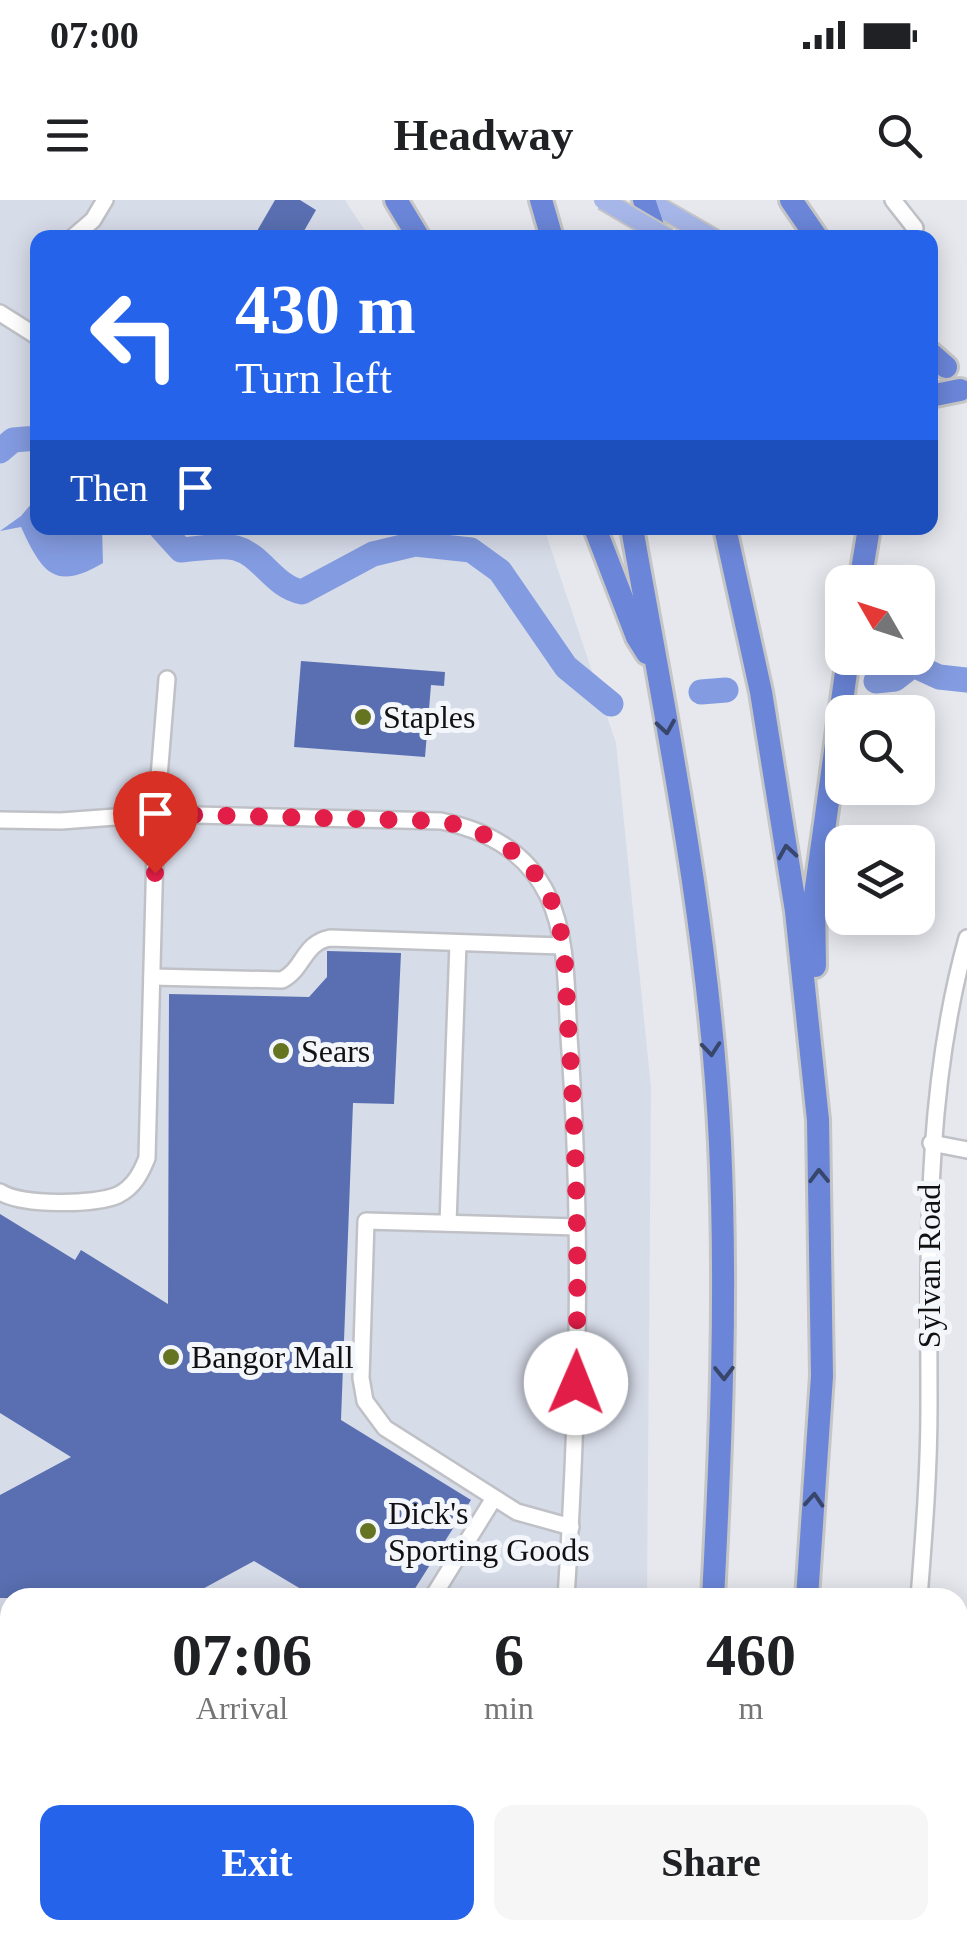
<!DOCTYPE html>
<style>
:root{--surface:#fff;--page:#f6f6f6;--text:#202124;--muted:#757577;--accent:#2563eb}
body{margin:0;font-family:"Times New Roman",serif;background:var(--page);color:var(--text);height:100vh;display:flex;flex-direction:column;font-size:38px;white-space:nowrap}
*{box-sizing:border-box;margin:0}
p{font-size:32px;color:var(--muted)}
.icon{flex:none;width:55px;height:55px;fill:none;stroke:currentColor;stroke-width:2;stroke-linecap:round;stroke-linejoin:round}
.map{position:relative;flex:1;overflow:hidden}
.panel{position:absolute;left:0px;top:1388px;width:968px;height:352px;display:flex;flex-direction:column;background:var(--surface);border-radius:30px 30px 0 0;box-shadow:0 5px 25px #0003}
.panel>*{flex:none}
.banner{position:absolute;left:30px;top:30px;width:908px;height:305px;border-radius:20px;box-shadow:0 5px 25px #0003;background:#2563eb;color:#fff;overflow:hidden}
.needle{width:65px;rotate:309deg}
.controls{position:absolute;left:825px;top:365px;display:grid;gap:20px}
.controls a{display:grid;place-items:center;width:110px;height:110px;border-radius:20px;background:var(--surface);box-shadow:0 5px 25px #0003;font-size:50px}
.pin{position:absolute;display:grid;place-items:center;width:85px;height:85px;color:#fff;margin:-102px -42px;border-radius:50% 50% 50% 0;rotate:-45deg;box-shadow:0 0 10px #0007}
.pin .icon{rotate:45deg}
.me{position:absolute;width:110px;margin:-55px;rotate:1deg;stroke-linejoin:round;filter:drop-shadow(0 0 8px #0008)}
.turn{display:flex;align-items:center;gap:35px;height:210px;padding:0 40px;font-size:45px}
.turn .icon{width:130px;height:130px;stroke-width:2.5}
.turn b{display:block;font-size:70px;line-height:85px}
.then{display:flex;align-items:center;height:95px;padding:0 40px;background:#0003;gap:20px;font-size:38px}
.eta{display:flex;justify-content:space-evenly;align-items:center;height:170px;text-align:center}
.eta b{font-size:60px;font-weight:800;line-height:70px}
.action{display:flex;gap:20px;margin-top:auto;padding:20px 40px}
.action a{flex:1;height:115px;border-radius:20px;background:var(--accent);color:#fff;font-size:40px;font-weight:800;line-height:115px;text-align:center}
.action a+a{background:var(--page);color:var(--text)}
.status{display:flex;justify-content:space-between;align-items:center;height:70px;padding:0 50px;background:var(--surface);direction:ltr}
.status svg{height:28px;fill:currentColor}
header{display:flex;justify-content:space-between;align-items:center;height:130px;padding:0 40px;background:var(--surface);font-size:45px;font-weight:800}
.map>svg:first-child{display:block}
</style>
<div class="status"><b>07:00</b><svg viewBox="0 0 49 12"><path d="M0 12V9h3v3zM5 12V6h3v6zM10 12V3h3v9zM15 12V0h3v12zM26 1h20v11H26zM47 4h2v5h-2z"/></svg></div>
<header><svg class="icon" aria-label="menu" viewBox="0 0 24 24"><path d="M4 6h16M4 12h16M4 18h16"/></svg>Headway<svg class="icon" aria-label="search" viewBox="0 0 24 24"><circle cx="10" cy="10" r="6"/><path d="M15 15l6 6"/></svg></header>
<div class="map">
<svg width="967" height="1739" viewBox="0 0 967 1739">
<rect width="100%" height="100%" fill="#e6e8ee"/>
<path fill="#d7dce9" d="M0 0H345L369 37 38 38V328H544L616 543 651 888 647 1397 10 1398V1730H600L598 1739H0Z"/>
<path fill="#839be0" d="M37 297 38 328H102L103 363C54 392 42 372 21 327L0 331 21 316Z"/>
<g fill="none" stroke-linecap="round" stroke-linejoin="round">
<g stroke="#839be0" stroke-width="25">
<path d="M0 251 13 240 38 238"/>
<path d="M161 328 181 350C198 349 220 344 236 348 262 355 274 387 302 392L373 354 415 344 471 350 500 371 566 467 611 504"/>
<path d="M876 481 895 479 913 465 939 477 967 480"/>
<path d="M701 492 726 490"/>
</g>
</g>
<g fill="#596fb1">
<path d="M275 0H300L316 10 300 38H253Z"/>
<path d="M301 461 445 472 444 486 431 485 425 557 294 547Z"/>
<path d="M327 751 401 753 394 904 353 903 341 1220 471 1300 409 1398H316L254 1361 186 1398H0V1295L71 1257 0 1213V1014L75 1060 81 1050 168 1104 169 794 309 797 327 777Z"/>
</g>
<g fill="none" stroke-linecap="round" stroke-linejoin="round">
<g stroke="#bfc1c6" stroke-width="20">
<g id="minor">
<path d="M893 0 915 28"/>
<path d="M72 38 93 20 105 0"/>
<path d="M0 113 38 137"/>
<path d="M0 620 61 621 156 614 441 621C486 630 527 652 548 696 568 738 566 791 569 837 583 1023 578 1211 566 1398"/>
<path d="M152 777 282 780C304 769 303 743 330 738L562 746"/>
<path d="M931 943 967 950"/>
<path d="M0 992C22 1006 95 1005 118 995 134 987 141 973 147 958L156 614 167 479"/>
<path d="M448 1023 458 743"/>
<path d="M571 1327 517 1312 385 1228 365 1201 361 1178 366 1021 577 1027"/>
<path d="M432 1398 494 1298"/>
<path d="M919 1398C924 1334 929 1271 929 1207 929 1049 924 892 967 738"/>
<path d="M0 1634 10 1629"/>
<path d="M130 1730 135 1739"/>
<path d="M98 1739 115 1730"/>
<path d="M514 1739 516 1730"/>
<path d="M879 1739 881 1730"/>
</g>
</g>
<g stroke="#c6c6c6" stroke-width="22">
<path id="major" d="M647 0 713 38"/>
</g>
<g stroke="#c6c6c6" stroke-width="28">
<g id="highway">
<path d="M396 0 419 38"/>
<path d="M541 0 552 38"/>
<path d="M644 0 657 38"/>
<path d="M791 0 817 38"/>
<path d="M930 153 946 167"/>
<path d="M930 196 960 190"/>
<path d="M595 328 637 437 647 453"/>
<path d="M632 328C668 531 710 736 720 943 727 1095 721 1246 713 1398"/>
<path d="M725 328 761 492 796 711 818 920 822 1176 807 1398"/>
<path d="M860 382 869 328"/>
<path d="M815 766 814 702 848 458"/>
<path d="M674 1739 675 1730"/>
<path d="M770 1739 771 1730"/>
</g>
</g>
<use href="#minor" stroke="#fff" stroke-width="15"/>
<use href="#major" stroke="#a6b6e8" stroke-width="18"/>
<use href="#highway" stroke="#6b86d9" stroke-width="22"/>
<g stroke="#c6c6c6" stroke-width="22" stroke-linecap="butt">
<path id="major-bridge" d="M603 0 668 38"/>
</g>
<use href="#major-bridge" stroke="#a6b6e8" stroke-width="18"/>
</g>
<defs><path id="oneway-chevron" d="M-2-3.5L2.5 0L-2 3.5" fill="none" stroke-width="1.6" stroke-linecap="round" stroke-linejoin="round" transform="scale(2.5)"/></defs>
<g stroke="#39466c">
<use href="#oneway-chevron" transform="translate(666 527) rotate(81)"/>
<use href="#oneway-chevron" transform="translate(787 652) rotate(-99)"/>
<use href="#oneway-chevron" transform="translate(711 849) rotate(85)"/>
<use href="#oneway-chevron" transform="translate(819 976) rotate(-91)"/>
<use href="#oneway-chevron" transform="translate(724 1173) rotate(89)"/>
<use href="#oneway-chevron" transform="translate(814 1300) rotate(-86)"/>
</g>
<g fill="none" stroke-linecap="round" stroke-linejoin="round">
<path stroke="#e11d48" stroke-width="18" stroke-dasharray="0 32.4" d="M155 673 156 614 441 621C485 630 523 650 546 690 568 729 565 781 568 824 577 944 579 1064 576 1183"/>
</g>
<g fill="#657420" stroke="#f3f6fb" stroke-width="4">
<circle cx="363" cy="517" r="10"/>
<circle cx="281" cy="851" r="10"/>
<circle cx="171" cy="1157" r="10"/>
<circle cx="368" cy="1331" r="10"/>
</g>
<g text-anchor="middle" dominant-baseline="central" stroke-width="10" stroke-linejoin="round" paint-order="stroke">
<g font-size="32" fill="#111113" stroke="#f3f6fb" text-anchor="start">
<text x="383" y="517">Staples</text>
<text x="301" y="851">Sears</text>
<text x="191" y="1157">Bangor Mall</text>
<text x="388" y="1313">Dick's<tspan x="388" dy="37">Sporting Goods</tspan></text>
</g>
<g font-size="32" fill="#111113" stroke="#f3f6fb">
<text transform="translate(929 1066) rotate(-90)">Sylvan Road</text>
</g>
</g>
</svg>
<div class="controls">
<a><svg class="needle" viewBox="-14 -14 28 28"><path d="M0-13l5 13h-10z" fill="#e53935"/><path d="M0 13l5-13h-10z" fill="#757577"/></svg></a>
<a><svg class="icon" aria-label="search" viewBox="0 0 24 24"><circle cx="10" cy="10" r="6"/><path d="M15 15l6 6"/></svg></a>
<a><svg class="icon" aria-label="layers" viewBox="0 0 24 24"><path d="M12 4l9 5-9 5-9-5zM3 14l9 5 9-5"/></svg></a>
</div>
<div class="pin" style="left:155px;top:673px;background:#d93025"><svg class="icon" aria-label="arrive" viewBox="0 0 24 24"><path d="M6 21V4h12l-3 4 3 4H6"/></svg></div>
<svg class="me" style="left:576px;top:1183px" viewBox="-20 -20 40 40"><circle r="19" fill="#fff"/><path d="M0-13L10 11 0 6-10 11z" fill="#e11d48"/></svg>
<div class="banner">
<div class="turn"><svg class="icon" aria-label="left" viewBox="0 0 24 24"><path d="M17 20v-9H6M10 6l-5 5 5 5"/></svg><div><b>430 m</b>Turn left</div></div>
<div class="then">Then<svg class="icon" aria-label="arrive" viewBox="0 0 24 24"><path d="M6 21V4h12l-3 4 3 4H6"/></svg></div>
</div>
<section class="panel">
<div class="eta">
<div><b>07:06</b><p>Arrival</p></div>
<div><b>6</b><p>min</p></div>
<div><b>460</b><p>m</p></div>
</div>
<div class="action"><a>Exit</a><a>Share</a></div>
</section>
</div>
